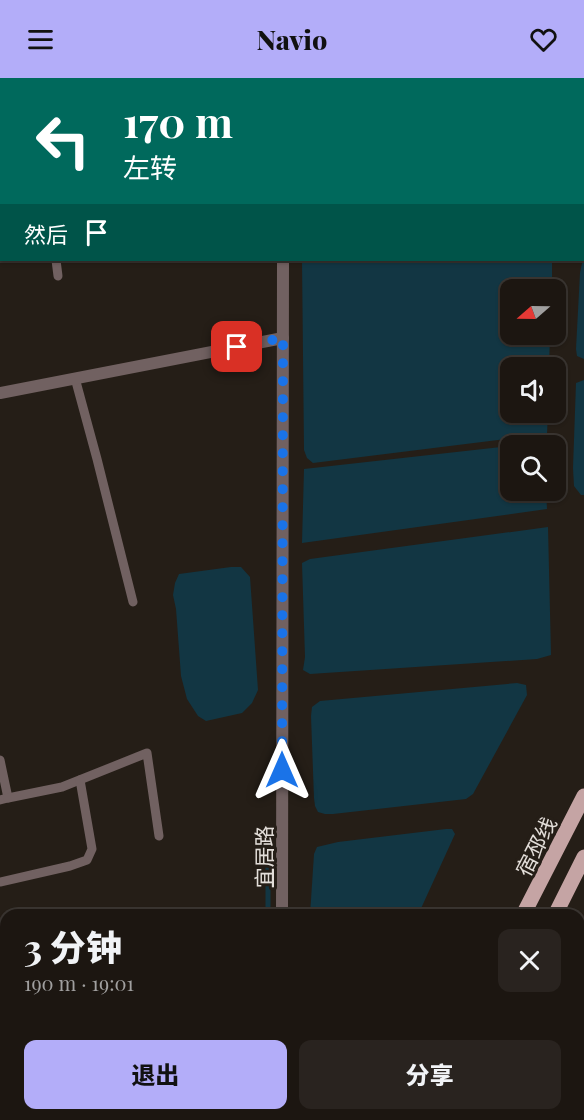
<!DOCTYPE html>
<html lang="zh">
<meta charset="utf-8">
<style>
:root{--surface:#1c1611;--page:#29231f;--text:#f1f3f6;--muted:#a09f9f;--line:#3a3531;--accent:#b3adf9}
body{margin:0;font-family:"Playfair Display","Noto Sans SC",serif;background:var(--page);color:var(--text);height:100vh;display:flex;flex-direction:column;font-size:22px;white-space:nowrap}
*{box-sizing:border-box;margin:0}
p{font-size:20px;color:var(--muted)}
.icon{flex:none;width:33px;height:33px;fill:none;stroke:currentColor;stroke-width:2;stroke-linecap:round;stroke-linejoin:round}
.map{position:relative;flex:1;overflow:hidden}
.drawer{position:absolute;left:0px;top:831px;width:585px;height:212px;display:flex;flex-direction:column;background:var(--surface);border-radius:18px 18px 0 0;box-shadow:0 2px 4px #0004,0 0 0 2px var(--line)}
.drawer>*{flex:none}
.banner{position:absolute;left:0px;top:0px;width:585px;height:183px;box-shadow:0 2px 4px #0004,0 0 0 2px var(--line);background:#00695c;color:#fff;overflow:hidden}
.needle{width:39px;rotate:250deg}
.fabs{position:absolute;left:500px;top:201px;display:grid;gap:12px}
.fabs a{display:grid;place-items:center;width:66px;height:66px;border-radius:12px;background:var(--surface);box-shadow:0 2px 4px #0004,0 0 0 2px var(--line);font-size:30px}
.pin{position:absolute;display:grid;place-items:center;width:51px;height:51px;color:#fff;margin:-26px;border-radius:12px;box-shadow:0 3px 9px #0006}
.me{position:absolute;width:66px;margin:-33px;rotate:0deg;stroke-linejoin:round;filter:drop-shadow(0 0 4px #0008)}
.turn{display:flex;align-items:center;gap:21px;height:126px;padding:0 24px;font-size:27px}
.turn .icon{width:78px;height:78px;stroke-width:2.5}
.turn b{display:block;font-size:42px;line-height:51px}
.then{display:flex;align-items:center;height:57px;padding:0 24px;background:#0003;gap:12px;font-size:22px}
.round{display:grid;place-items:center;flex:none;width:63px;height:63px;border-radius:12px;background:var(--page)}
.overview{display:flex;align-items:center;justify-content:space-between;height:102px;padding:0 24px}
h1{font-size:36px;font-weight:800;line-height:45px}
.primary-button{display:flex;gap:12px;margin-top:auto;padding:12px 24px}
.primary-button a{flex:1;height:69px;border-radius:12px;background:var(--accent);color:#111;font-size:24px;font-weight:800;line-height:69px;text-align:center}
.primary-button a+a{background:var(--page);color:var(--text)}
header{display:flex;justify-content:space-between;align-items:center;height:78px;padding:0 24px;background:var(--accent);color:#111;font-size:27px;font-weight:800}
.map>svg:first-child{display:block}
</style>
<header><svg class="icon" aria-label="menu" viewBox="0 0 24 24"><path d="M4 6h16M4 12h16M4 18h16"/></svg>Navio<svg class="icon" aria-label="heart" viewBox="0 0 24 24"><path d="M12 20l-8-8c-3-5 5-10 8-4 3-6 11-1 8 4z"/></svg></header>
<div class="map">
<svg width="584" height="1042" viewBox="0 0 584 1042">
<rect width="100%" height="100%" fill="#251e17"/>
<g fill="#123643">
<path d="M302 182H552V211L510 212V256L550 257 549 289 510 290V334L548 335 547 356 313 385 307 380 304 372Z"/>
<path d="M584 184V281L577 278 576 271 580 195 582 185Z"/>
<path d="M584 302V417H581L574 408 573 390 576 305Z"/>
<path d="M510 368V412L546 413 547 431 302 465 304 391Z"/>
<path d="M548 449 551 577 537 581 310 596 303 592 305 579 302 485 310 481Z"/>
<path d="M231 489H241L250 499 258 612 252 625 242 635 206 643 198 638 187 621 181 598 176 531 173 517 175 505 179 496Z"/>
<path d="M517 605 526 607 527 617 473 716 466 721 333 736H325L318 734 315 728 314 720 311 638 312 629 320 623Z"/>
<path d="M446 751H452L455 756 418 837H310L314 776 317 769 338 764Z"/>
</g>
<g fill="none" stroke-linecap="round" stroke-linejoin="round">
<g stroke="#123643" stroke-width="5">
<path d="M268 837V769"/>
<path d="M267 1042V1036"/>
</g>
<g stroke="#716161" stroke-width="9">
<path d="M25 0V2"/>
<path d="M175 0V2"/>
<path d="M56 182 58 198"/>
<path d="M75 300 97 381 133 524"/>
<path d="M0 682 8 720 0 722"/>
<path d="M8 720 62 709 147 675 159 758"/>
<path d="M0 804 70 788 87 782 92 771 80 702"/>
</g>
<g stroke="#716161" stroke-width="12">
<path d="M285 2V0"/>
<path d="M0 113H2"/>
<path d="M0 315 283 260"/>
<path d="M282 837 283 182"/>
<path d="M283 1036V1042"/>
</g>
<g stroke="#c5a4a4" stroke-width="15">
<path d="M523 837 584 718"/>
<path d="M555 837 584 779"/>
<path d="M417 1042 420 1036"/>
<path d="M451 1042 454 1036"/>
</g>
</g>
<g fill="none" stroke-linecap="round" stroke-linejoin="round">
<path stroke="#1a73e8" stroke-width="10" stroke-dasharray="0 18" d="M237 269 283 260 282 692"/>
</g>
<g text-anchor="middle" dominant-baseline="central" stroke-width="6" stroke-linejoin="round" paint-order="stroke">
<g font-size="21" fill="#e3ded9" stroke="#251e17">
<text transform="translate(535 768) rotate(-63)">宿邳线</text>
<text transform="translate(263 779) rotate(-90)">宜居路</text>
</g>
</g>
</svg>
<div class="fabs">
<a><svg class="needle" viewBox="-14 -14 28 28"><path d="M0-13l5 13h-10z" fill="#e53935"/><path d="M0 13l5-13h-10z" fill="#a09f9f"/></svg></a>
<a><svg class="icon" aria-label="sound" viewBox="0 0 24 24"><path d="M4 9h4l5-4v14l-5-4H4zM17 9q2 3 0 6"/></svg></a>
<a><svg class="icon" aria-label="search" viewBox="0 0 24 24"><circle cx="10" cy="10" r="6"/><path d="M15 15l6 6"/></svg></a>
</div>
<div class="pin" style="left:237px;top:269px;background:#d93025"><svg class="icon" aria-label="arrive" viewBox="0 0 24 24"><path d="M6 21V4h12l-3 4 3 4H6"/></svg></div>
<svg class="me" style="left:282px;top:692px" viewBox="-20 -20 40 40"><path d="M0-17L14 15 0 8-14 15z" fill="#1a73e8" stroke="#fff" stroke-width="4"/></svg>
<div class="banner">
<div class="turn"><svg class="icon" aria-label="left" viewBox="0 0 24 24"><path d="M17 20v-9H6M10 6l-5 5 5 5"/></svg><div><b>170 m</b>左转</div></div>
<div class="then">然后<svg class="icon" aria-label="arrive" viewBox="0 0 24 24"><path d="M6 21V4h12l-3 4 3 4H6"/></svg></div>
</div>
<section class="drawer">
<div class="overview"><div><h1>3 分钟</h1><p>190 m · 19:01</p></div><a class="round"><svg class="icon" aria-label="close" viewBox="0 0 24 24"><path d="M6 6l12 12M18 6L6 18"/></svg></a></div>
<div class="primary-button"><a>退出</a><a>分享</a></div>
</section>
</div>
